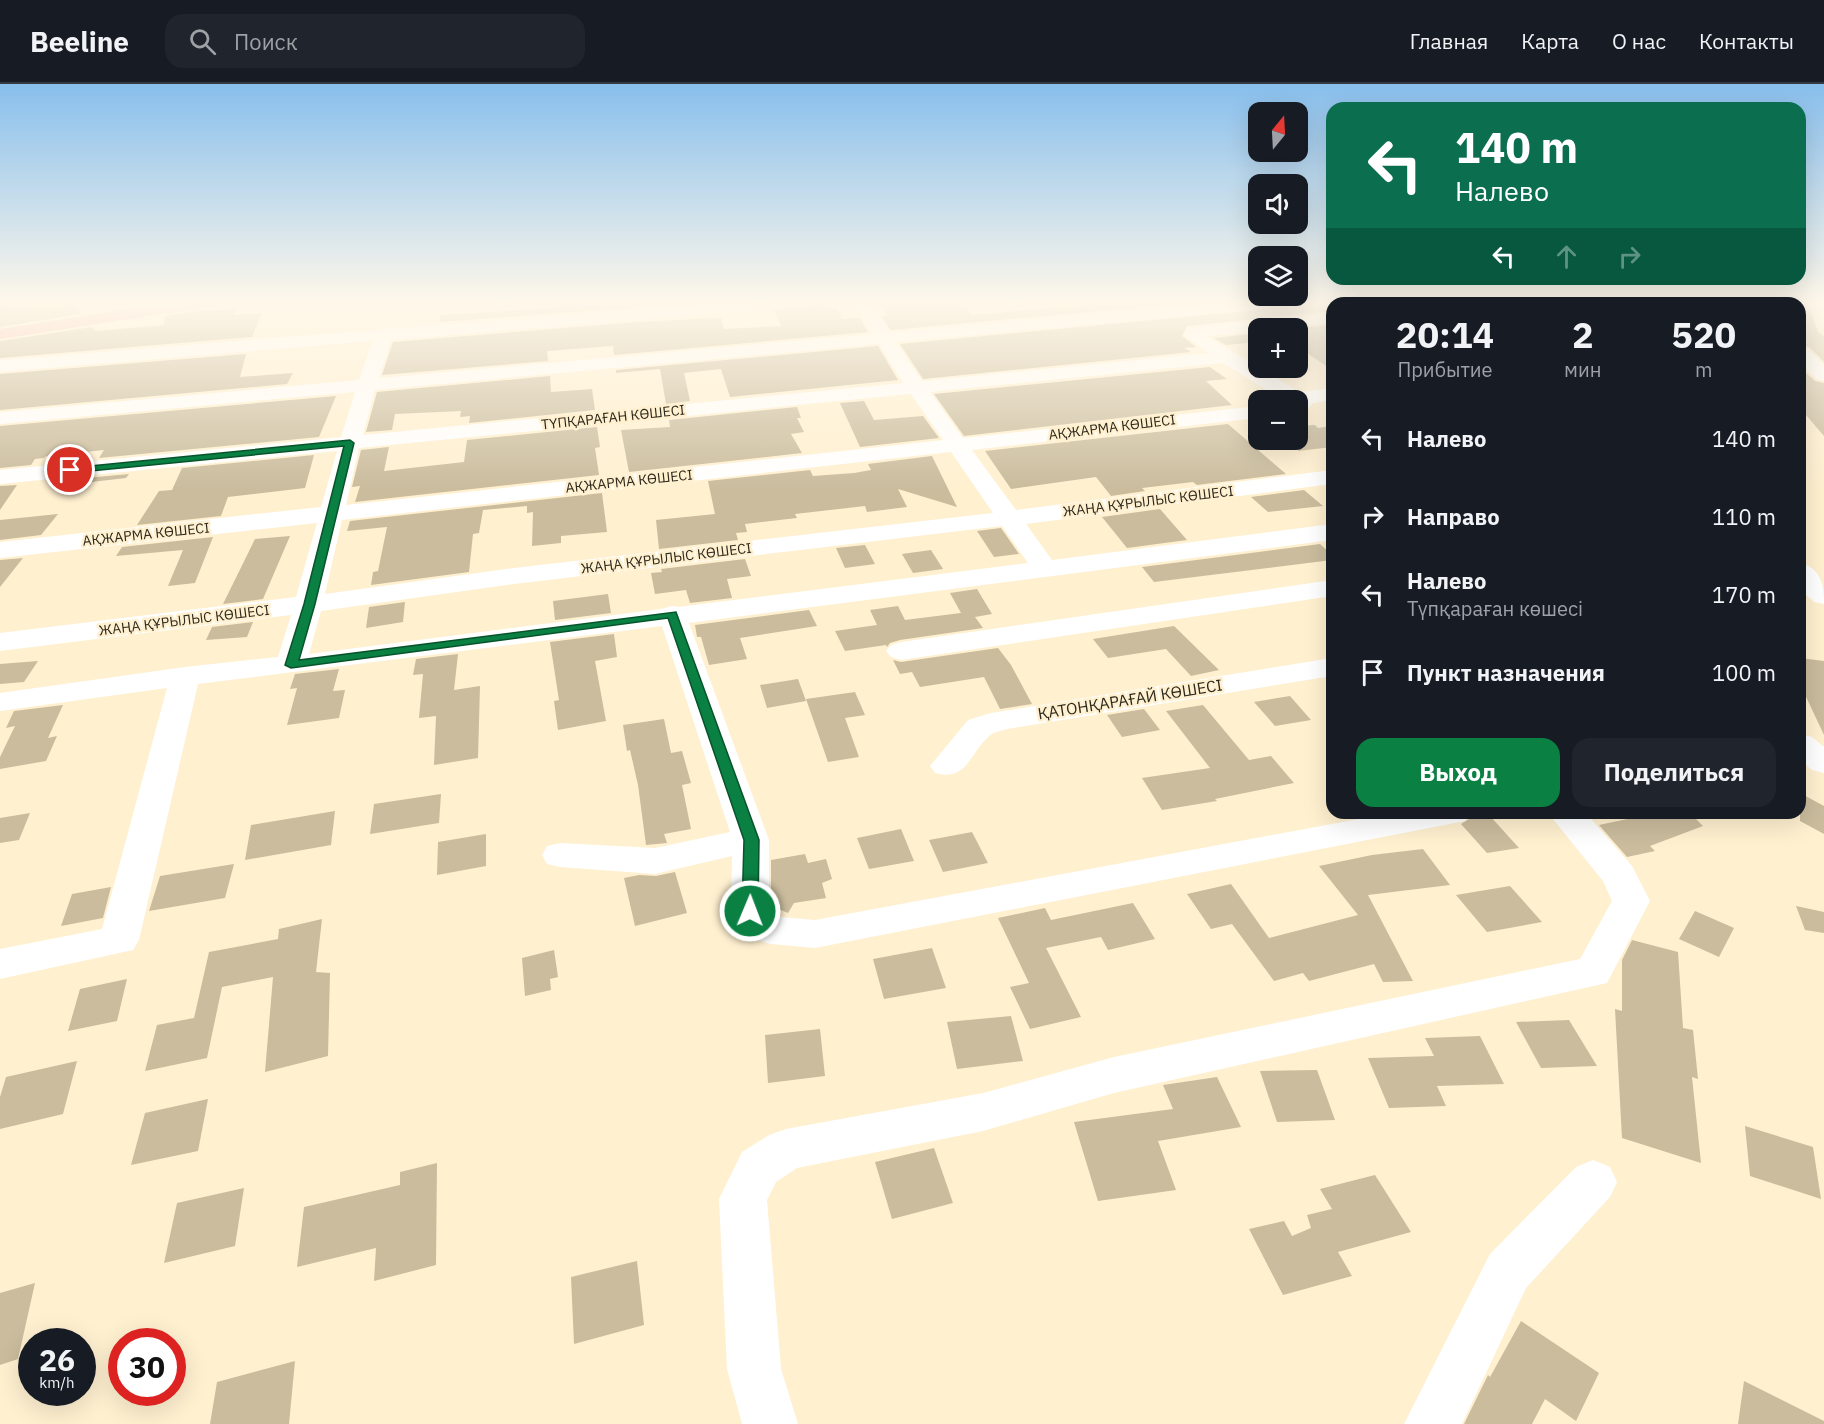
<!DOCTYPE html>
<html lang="ru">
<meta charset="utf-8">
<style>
:root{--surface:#171b24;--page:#20242c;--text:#f1f3f6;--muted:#9ea1a6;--line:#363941;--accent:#0b8043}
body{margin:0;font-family:"IBM Plex Sans",sans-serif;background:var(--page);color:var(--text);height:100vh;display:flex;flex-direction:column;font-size:22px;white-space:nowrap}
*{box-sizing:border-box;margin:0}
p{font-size:20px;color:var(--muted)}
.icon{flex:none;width:33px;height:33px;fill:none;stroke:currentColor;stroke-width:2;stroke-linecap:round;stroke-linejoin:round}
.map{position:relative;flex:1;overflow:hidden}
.details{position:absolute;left:1326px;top:213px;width:480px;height:522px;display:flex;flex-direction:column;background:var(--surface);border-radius:18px;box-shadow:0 6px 24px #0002}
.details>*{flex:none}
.guide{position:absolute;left:1326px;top:18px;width:480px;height:183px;border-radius:18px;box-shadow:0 6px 24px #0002;background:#0b6e4f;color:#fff;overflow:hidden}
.needle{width:39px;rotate:18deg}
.fabs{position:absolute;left:1248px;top:18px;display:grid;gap:12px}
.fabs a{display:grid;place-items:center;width:60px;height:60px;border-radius:12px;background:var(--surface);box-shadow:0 6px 24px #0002;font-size:30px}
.speed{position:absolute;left:18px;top:1244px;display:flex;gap:12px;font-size:30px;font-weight:700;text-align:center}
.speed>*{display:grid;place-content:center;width:78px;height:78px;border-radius:50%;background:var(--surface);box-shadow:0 6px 24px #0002;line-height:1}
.speed small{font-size:15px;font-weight:400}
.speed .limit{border:9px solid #d22;background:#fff;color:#111}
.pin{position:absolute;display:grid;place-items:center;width:51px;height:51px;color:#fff;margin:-26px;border:3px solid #fff;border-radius:50%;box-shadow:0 2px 6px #0007}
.me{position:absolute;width:66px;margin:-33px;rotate:1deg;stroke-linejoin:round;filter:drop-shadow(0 0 4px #0008)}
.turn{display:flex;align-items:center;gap:21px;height:126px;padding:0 30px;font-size:27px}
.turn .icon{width:78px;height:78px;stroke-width:2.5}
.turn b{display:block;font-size:42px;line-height:51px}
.lanes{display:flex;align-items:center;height:57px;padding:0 30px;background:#0003;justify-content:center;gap:30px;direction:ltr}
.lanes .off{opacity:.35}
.eta{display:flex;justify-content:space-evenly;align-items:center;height:102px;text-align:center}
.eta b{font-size:36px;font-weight:700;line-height:42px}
.button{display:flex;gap:12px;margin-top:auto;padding:12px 30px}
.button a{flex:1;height:69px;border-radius:18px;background:var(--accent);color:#fff;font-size:24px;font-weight:700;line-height:69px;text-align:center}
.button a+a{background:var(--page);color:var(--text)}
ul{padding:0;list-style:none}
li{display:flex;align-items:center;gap:18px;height:78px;padding:0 30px}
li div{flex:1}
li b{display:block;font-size:22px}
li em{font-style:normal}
header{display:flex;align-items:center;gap:36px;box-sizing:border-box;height:84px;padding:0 30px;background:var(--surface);border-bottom:2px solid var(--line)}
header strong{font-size:28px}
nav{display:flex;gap:33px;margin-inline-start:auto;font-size:21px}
.search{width:420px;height:54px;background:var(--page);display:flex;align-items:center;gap:15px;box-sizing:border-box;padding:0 21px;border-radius:18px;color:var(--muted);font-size:22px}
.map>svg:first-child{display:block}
</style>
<header>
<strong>Beeline</strong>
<div class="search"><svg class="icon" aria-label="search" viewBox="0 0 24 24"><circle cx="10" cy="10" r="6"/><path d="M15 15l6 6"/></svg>Поиск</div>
<nav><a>Главная</a><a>Карта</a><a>О нас</a><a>Контакты</a></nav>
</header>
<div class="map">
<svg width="1824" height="1340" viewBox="0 0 1824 1340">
<rect width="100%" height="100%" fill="#fff0d0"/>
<g fill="#cabc9d">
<path d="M570 217H638V223L439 238 441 231 554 224 553 218Z"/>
<path d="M962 217 972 231 1126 217H1209L890 246 882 232H888L881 221Z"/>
<path d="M1800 217H1807L1818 248 1824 252V278L1809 263 1800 261Z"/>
<path d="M828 218 831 225H837L842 235 860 234 868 248 614 271 613 262 547 267 548 277 382 291 393 258 638 238 697 235 721 234 724 245 781 242 774 226Z"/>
<path d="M73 219 81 230 0 243V220L31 224 44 221 46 224Z"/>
<path d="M1332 219V227L1187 242 1182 252 1196 263 1184 264 1191 268 923 295 900 260Z"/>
<path d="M212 225V227L236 225 233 231 262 229 252 253 0 274V257L92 243 96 247 164 241 165 232Z"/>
<path d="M1332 241V286L1298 263V244H1284Z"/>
<path d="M1258 249V258L1226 261 1214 254Z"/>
<path d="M878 262 898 296 730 313 721 285 684 289 690 317 666 320 660 285 616 289V286Z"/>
<path d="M246 270 240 293 293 289 287 300 0 326V290Z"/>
<path d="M1210 283 1227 295 1206 297 1232 321 964 352 934 310Z"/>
<path d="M1800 283 1815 297 1824 299V352L1800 324Z"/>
<path d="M550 292 551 308 592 305 595 326 469 339 470 332 460 333 461 327 395 330 392 346 366 348 377 308Z"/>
<path d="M336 312 319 353 99 374 104 366 46 372 44 374 35 375 31 381 0 384V342Z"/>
<path d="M864 317 874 336 923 332 939 354 860 363 840 319Z"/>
<path d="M797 323 801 334H797L804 348 791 350 802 369 629 388 621 346 670 343 669 336Z"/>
<path d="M1228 340 1286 390 1197 401 1193 398 1142 404 1145 407 1111 412 1096 393 1011 405 985 367Z"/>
<path d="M1315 341 1318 344 1332 342V363L1298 367V342Z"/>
<path d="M597 343 600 363 595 364 599 391 355 418 360 402 352 403 361 366 389 363 384 387 464 378 467 356Z"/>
<path d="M314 371 305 404 228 413 221 432 137 441 159 407 172 406 182 384Z"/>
<path d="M932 372 957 423 898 405 907 423 867 428 865 422 795 430 797 434 745 440 747 448 736 449 738 456 659 465 656 436 715 430 708 397 810 386 813 392 854 389 871 386 868 380Z"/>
<path d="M129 390 126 394 83 399 86 394Z"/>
<path d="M17 401 0 426V402Z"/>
<path d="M1304 406 1323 422 1268 428 1251 413Z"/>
<path d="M602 409 607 448 561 452V459L532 462 533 428 527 429V422L483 426 479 449 473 450 469 488 371 501 373 488 378 487 387 443 347 447 350 437Z"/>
<path d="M1160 425 1187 456 1127 464 1102 433Z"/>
<path d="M58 430 41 451 0 456V436Z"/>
<path d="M1001 444 1019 470 994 473 977 447Z"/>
<path d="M290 452 263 515 223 520 255 455Z"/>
<path d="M213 453 195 499 168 502 183 466 116 472 122 463Z"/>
<path d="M1320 460 1332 471V476L1154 498 1142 483Z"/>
<path d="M865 461 875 480 845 484 836 464Z"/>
<path d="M931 466 943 485 913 489 902 470Z"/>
<path d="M23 474 0 503V476Z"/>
<path d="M745 475 751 492 727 495 732 514 690 519 686 506 655 510 651 489 662 488 661 485Z"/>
<path d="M977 505 992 530 975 533 983 544 900 556 890 559 887 563 886 561 845 567 835 547 877 541 870 526 898 522 905 536 961 529 950 509Z"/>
<path d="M608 510 611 529 555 536 553 517Z"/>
<path d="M405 518 403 538 366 544 369 523Z"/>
<path d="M809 526 817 542 740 554 747 575 709 581 701 553H697L695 541Z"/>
<path d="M253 538 247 553 206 556 212 543Z"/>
<path d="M1174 542 1219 586 1191 592 1166 565 1108 574 1093 555Z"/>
<path d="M614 550 617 573 595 577 606 637 558 646 554 617 559 616 550 558Z"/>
<path d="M998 564 1011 581 1032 620 1000 625 984 593 920 603 912 588 900 590 893 576 901 578Z"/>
<path d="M458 570 454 606 480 602 478 674 434 681 436 632 419 634 423 590 413 591 416 575Z"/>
<path d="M1800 574 1824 577V651L1800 600Z"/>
<path d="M38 577 24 598 0 600V580Z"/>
<path d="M339 585 333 607 345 606 339 634 287 641 297 604 290 605 295 590Z"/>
<path d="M798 595 806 617 767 624 760 601Z"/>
<path d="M855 608 865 631 845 634 859 673 828 678 806 615Z"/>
<path d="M1290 612 1311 636 1275 642 1254 618Z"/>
<path d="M63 621 48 654 57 652 46 677 0 685V673L15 642 6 644 14 627Z"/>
<path d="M1203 621 1249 676 1271 672 1294 699 1215 715 1217 717 1162 726 1142 694 1210 684 1166 627Z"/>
<path d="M1144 625 1160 646 1122 653 1107 631Z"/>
<path d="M664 635 671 669 682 667 691 699 682 701 691 745 664 750 667 759 646 761 638 701 630 666 627 667 623 641Z"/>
<path d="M1800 709 1824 722V750L1800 737Z"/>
<path d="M441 710 439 739 370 750 374 720Z"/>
<path d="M335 727 331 761 245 776 251 741Z"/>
<path d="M30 729 19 756 0 759V734Z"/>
<path d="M1656 729H1690L1703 742 1650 762 1655 767 1627 773 1599 741Z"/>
<path d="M1490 732 1519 764 1487 769 1461 740 1469 735Z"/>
<path d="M901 745 914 777 869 785 857 754Z"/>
<path d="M972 748 988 779 943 788 929 756Z"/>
<path d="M486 750V782L437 791 438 758Z"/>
<path d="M1423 765 1450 801 1368 811 1413 897 1383 898 1374 880 1309 897 1303 889 1274 897 1232 840 1211 845 1187 810 1231 800 1269 854 1358 831 1319 782 1372 771Z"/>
<path d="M805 770 808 779 826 775 832 795 822 799 826 814 794 819 788 829 774 823 771 821V776Z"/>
<path d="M234 780 225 814 149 827 160 792Z"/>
<path d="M675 788 687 829 635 842 624 794 639 791 656 792Z"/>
<path d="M1510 802 1542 838 1487 848 1456 811Z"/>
<path d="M111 803 103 834 61 842 72 810Z"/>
<path d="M1133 819 1155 855 1108 866 1101 853 1046 864 1081 933 1030 945 1010 903 1029 899 998 834 1045 824 1051 836Z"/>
<path d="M1796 822 1824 828V849L1805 846Z"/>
<path d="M1695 827 1734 844 1719 873 1679 855Z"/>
<path d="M322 835 316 888 330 889 328 972 265 988 273 893 222 903 207 974 145 987 157 941 194 934 209 868 278 855 279 845Z"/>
<path d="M1632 856 1678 868 1683 944 1693 946 1698 995 1692 993 1701 1079 1622 1054 1615 925 1622 927V876Z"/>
<path d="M932 864 946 904 884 915 873 875Z"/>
<path d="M554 866 558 893 550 895 551 906 525 912 522 874Z"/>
<path d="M127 895 117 937 68 947 80 905Z"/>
<path d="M1011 932 1023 977 957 985 947 938Z"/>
<path d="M1569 936 1597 982 1541 984 1516 938Z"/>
<path d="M820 945 825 992 768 999 765 951Z"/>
<path d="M1480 952 1504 1000 1437 1002 1446 1022 1389 1024 1368 974 1434 972 1425 954Z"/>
<path d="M77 977 63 1030 0 1045V1013L6 993Z"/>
<path d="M1317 986 1335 1036 1277 1038 1260 987Z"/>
<path d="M1217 993 1241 1043 1158 1057 1176 1106 1098 1117 1074 1038 1173 1025 1163 1001Z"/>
<path d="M208 1015 198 1067 131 1081 145 1029Z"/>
<path d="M1745 1042 1813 1063 1821 1115 1750 1092Z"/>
<path d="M934 1064 953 1119 892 1135 875 1078Z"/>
<path d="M437 1079 436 1181 374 1197 376 1164 297 1183 304 1123 400 1101V1088Z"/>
<path d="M1375 1091 1411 1148 1338 1168 1352 1192 1283 1211 1249 1145 1284 1137 1292 1152 1311 1144 1307 1131 1332 1125 1320 1105Z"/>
<path d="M244 1104 235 1162 164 1179 177 1119Z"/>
<path d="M637 1177 644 1241 574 1260 571 1193Z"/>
<path d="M35 1199 18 1275 0 1281V1209Z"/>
<path d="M1521 1237 1599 1289 1576 1337 1545 1315 1532 1340H1464L1488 1291 1490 1293Z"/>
<path d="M295 1277 289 1340H210L217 1298Z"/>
<path d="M1744 1297 1824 1337V1340H1738Z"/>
</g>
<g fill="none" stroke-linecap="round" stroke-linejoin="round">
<g fill="#fff" fill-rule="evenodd">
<path d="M735 217H807L799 222 391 256 379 294 872 250 852 217H869L889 248 1235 217H1301L1293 222 896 258 922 297 1208 269 1184 251 1187 244 1332 229V239L1258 244V247L1207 252 1299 308 1332 304V316L1313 319 1305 328 1298 330V316H1283L1223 279 930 308 963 354 1258 322V334L972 366 1016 426 1332 386V400L1026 440 1052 476 1332 440V456L689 539 769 756V822L781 833 815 836 1391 729H1471L1465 737 815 864 771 860 757 856 736 837 731 827 732 772 655 790 560 783 547 780 542 771 547 762 560 759 655 764 730 748 662 542 198 600 139 856 133 866 0 895V865L102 845 167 604 0 627V609L185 583 278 573 291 531 0 567V549L296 513 317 439 0 474V458L321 423 337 367 0 400V386L341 353 355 308 0 340V328L359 296 372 257 0 288V276ZM879 260 903 299 363 351 375 306ZM911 310 943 356 346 421 359 364ZM951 368 993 429 514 484 325 510 342 436ZM1002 442 1028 479 678 523 672 522 661 525 309 570 321 527 514 500Z"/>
<path d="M1500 217H1528L1527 219H1498Z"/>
<path d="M1673 217H1690L1691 219H1673Z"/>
<path d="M1800 263 1807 265 1824 281V297L1817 295 1800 279Z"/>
<path d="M1800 479C1821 484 1824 501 1824 520L1814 518 1800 505Z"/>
<path d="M1332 496V512L901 576 891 573 886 567 891 561 901 558Z"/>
<path d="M1332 574V592L1007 645C1001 647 993 648 989 652 969 670 967 698 935 689L930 682 968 636 991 629Z"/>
<path d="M1800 650 1812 653 1824 663V689L1812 686 1800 676Z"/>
<path d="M1548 729H1586L1632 782 1650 817 1607 899 1114 1009 983 1047 797 1084 776 1098 767 1116 781 1285 798 1340H742L727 1285 719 1115 742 1068 769 1051 786 1045 983 1009 1114 973 1580 875 1612 817 1603 797Z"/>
<path d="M1593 1076 1610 1083 1617 1098 1610 1113 1526 1204 1462 1340H1404L1490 1170 1576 1083Z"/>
</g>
<path fill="#f4b6b1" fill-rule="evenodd" d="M176 217H222L214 222 0 255V245Z"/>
</g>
<linearGradient id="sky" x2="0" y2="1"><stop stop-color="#88bfed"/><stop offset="0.54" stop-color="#fff8ea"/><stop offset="1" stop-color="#fff8ea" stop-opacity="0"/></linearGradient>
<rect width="1824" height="405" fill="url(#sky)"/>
<path fill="#0b8043" stroke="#07532c" stroke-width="1.5" d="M350 356 354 359 315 520 299 576 676 528 759 756 758 827 756 831H745L742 827 744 756 668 534 291 584 285 581 304 520 344 362 70 389 65 386 70 384Z"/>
<g text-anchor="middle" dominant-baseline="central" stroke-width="5" stroke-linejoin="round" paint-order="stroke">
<g font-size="14" fill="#2d281c" stroke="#fff0d0">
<text transform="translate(613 333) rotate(-6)">ТҮПҚАРАҒАН КӨШЕСІ</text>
<text transform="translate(1112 343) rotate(-7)">АҚЖАРМА КӨШЕСІ</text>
<text transform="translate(629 397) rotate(-6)">АҚЖАРМА КӨШЕСІ</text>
<text transform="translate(1148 417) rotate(-7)">ЖАҢА ҚҰРЫЛЫС КӨШЕСІ</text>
<text transform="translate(146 450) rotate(-6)">АҚЖАРМА КӨШЕСІ</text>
<text transform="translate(666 474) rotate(-7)">ЖАҢА ҚҰРЫЛЫС КӨШЕСІ</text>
<text transform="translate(184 536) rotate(-7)">ЖАҢА ҚҰРЫЛЫС КӨШЕСІ</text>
</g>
<g font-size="16" fill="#2d281c" stroke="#fff0d0">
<text transform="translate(1130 615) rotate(-9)">ҚАТОНҚАРАҒАЙ КӨШЕСІ</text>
</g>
</g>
</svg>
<div class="fabs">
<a><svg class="needle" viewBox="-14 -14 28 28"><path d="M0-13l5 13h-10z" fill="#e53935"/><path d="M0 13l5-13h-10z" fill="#9ea1a6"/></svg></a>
<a><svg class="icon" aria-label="sound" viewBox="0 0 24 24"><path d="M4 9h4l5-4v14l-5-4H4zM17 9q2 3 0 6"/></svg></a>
<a><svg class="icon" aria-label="layers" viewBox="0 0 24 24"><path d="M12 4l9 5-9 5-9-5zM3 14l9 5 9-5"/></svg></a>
<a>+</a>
<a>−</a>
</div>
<div class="speed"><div>26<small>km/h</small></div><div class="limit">30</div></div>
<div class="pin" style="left:70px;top:386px;background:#d93025"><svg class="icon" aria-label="arrive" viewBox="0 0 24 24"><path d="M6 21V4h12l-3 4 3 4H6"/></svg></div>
<svg class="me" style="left:750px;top:827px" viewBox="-20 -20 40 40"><circle r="17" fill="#0b8043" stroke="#fff" stroke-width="3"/><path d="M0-11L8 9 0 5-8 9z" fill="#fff"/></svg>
<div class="guide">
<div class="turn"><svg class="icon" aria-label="left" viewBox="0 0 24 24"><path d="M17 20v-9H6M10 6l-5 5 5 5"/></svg><div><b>140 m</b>Налево</div></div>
<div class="lanes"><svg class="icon" aria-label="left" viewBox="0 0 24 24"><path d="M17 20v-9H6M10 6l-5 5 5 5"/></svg><svg class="icon off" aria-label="ahead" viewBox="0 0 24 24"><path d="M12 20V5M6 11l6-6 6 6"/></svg><svg class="icon off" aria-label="right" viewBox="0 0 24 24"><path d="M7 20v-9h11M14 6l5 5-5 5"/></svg></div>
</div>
<section class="details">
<div class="eta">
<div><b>20:14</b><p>Прибытие</p></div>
<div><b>2</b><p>мин</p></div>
<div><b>520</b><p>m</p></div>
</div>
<ul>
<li><svg class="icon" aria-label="left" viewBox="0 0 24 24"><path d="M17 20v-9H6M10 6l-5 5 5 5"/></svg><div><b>Налево</b></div><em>140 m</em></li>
<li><svg class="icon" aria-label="right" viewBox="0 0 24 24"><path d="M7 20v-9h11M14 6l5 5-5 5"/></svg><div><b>Направо</b></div><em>110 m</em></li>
<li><svg class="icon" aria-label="left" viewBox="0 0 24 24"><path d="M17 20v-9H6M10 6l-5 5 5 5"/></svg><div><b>Налево</b><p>Түпқараған көшесі</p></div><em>170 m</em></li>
<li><svg class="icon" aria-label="arrive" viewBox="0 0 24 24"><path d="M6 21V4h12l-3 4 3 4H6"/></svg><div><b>Пункт назначения</b></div><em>100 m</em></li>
</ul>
<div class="button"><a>Выход</a><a>Поделиться</a></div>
</section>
</div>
